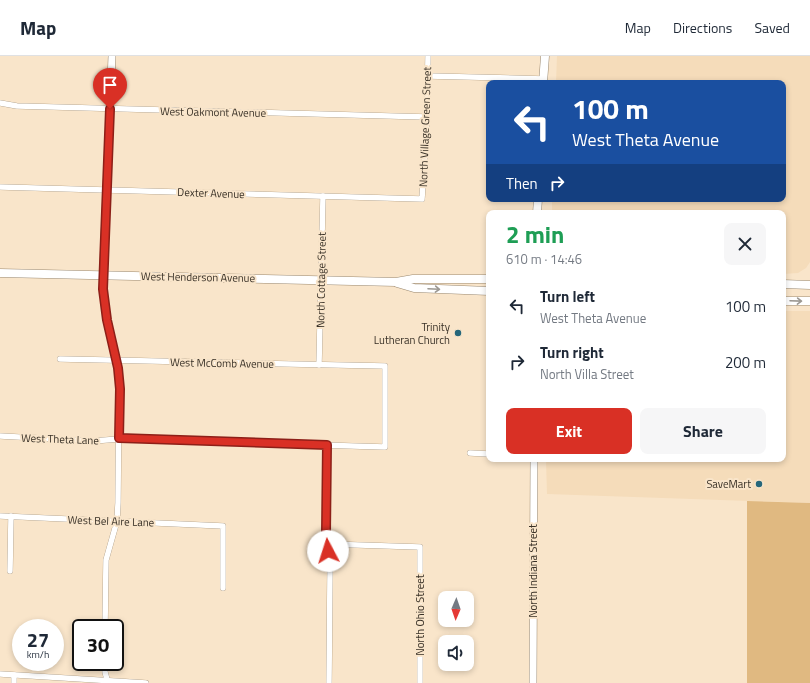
<!DOCTYPE html>
<meta charset="utf-8">
<style>
:root{--surface:#fff;--page:#f6f6f7;--text:#1f2937;--muted:#747a83;--line:#e0e1e3;--accent:#d93025}
body{margin:0;font-family:"Titillium Web",sans-serif;background:var(--page);color:var(--text);height:100vh;display:flex;flex-direction:column;font-size:15px;white-space:nowrap}
*{box-sizing:border-box;margin:0}
p{font-size:13px;color:var(--muted)}
.icon{flex:none;width:22px;height:22px;fill:none;stroke:currentColor;stroke-width:2;stroke-linecap:round;stroke-linejoin:round}
.map{position:relative;flex:1;overflow:hidden}
.drawer{position:absolute;left:486px;top:154px;width:300px;height:252px;display:flex;flex-direction:column;background:var(--surface);border-radius:8px;box-shadow:0 2px 6px #0003}
.drawer>*{flex:none}
.banner{position:absolute;left:486px;top:24px;width:300px;height:122px;border-radius:8px;box-shadow:0 2px 6px #0003;background:#1a4fa0;color:#fff;overflow:hidden}
.needle{width:26px;rotate:182deg}
.fabs{position:absolute;left:438px;top:535px;display:grid;gap:8px}
.fabs a{display:grid;place-items:center;width:36px;height:36px;border-radius:8px;background:var(--surface);box-shadow:0 2px 6px #0003;font-size:20px}
.speed{position:absolute;left:12px;top:563px;display:flex;gap:8px;font-size:20px;font-weight:700;text-align:center}
.speed>*{display:grid;place-content:center;width:52px;height:52px;border-radius:50%;background:var(--surface);box-shadow:0 2px 6px #0003;line-height:1}
.speed small{font-size:10px;font-weight:400}
.speed .limit{border:2px solid #111;border-radius:6px;background:#fff;color:#111}
.pin{position:absolute;display:grid;place-items:center;width:34px;height:34px;color:#fff;margin:-41px -17px;border-radius:50% 50% 50% 0;rotate:-45deg;box-shadow:0 0 4px #0007}
.pin .icon{rotate:45deg}
.me{position:absolute;width:44px;margin:-22px;rotate:355deg;stroke-linejoin:round;filter:drop-shadow(0 0 3px #0008)}
.turn{display:flex;align-items:center;gap:14px;height:84px;padding:0 20px;font-size:18px}
.turn .icon{width:52px;height:52px;stroke-width:2.5}
.turn b{display:block;font-size:28px;line-height:34px}
.then{display:flex;align-items:center;height:38px;padding:0 20px;background:#0003;gap:8px;font-size:15px}
.round{display:grid;place-items:center;flex:none;width:42px;height:42px;border-radius:8px;background:var(--page)}
.overview{display:flex;align-items:center;justify-content:space-between;height:68px;padding:0 20px}
h1{font-size:24px;font-weight:700;line-height:30px;color:#1e9e55}
.cta{display:flex;gap:8px;margin-top:auto;padding:8px 20px}
.cta a{flex:1;height:46px;border-radius:8px;background:var(--accent);color:#fff;font-size:16px;font-weight:700;line-height:46px;text-align:center}
.cta a+a{background:var(--page);color:var(--text)}
ul{padding:0;list-style:none}
li{display:flex;align-items:center;gap:12px;height:56px;padding:0 20px}
li div{flex:1}
li b{display:block;font-size:15px}
li em{font-style:normal}
header{display:flex;align-items:center;gap:24px;box-sizing:border-box;height:56px;padding:0 20px;background:var(--surface);border-bottom:1px solid var(--line)}
header strong{font-size:19px}
nav{display:flex;gap:22px;margin-inline-start:auto;font-size:14px}
.map>svg:first-child{display:block}
</style>
<header>
<strong>Map</strong>
<nav><a>Map</a><a>Directions</a><a>Saved</a></nav>
</header>
<div class="map">
<svg width="810" height="627" viewBox="0 0 810 627">
<rect width="100%" height="100%" fill="#f9e5ca"/>
<g fill="#f5dcba">
<path d="M557 0H810V206L806 212 798 217 783 218V157H552V143H783V27H556Z"/>
<path d="M783 255H810V447L547 438 546 403H783Z"/>
</g>
<path fill="#e0b981" d="M747 445 810 447V627H747Z"/>
<g fill="none" stroke-linecap="round" stroke-linejoin="round">
<g stroke="#9b8970" stroke-width="6">
<g id="minor">
<path d="M428 20 544 23"/>
<path d="M0 47 17 50 427 61"/>
<path d="M0 131 422 143 427 61 428 0"/>
<path d="M103 219V233L107 264 117 304 119 322 118 447 117 465 106 504 105 572"/>
<path d="M319 309 323 140"/>
<path d="M0 380 93 385 119 383 385 391V310L60 303"/>
<path d="M327 389 326 477 330 516 329 627"/>
<path d="M470 397 489 398"/>
<path d="M0 460 223 470V532"/>
<path d="M327 488 420 491V627"/>
<path d="M10 515 11 460"/>
<path d="M105 606V616L108 627"/>
<path d="M0 618 146 627"/>
<path d="M14 627V619"/>
</g>
</g>
<g stroke="#9b8970" stroke-width="8">
<g id="tertiary">
<path d="M103 219 112 0"/>
<path d="M533 627 534 403"/>
</g>
</g>
<g stroke="#9b8970" stroke-width="9">
<g id="secondary">
<path d="M543 27 545 0"/>
<path d="M537 157 538 143"/>
<path d="M0 217 396 226 413 223H489"/>
<path d="M397 227 414 232 489 235"/>
<path d="M783 228 810 229"/>
<path d="M783 245H810"/>
</g>
</g>
<use href="#minor" stroke="#fff" stroke-width="5.5"/>
<use href="#tertiary" stroke="#fff" stroke-width="7"/>
<use href="#secondary" stroke="#fff" stroke-width="8"/>
</g>
<defs><path id="oneway-shaft" d="M-6 0H5M1.5-3L5.5 0L1.5 3" fill="none" stroke-width="1.6" stroke-linecap="round" stroke-linejoin="round"/></defs>
<g stroke="#9c9892">
<use href="#oneway-shaft" transform="translate(434 233) rotate(3)"/>
<use href="#oneway-shaft" transform="translate(796 245) rotate(2)"/>
</g>
<g fill="none" stroke-linecap="round" stroke-linejoin="round">
<g stroke="#8d1f18" stroke-width="10">
<path id="route" d="M110 53 103 233 107 264 118 312 120 333 119 382 327 389 326 477 328 495"/>
</g>
<use href="#route" stroke="#d93025" stroke-width="7"/>
</g>
<g fill="#26677b" stroke="#f9e5ca" stroke-width="1.5">
<circle cx="458" cy="277" r="4"/>
<circle cx="759" cy="428" r="4"/>
</g>
<g text-anchor="middle" dominant-baseline="central" stroke-width="4" stroke-linejoin="round" paint-order="stroke">
<g font-size="11" fill="#383026" stroke="#f9e5ca">
<text transform="translate(213 56) rotate(1)">West Oakmont Avenue</text>
<text transform="translate(425 71) rotate(-88)">North Village Green Street</text>
<text transform="translate(211 137) rotate(2)">Dexter Avenue</text>
<text transform="translate(198 221) rotate(1)">West Henderson Avenue</text>
<text transform="translate(321 224) rotate(-89)">North Cottage Street</text>
<text transform="translate(222 307) rotate(1)">West McComb Avenue</text>
<text transform="translate(60 383) rotate(2)">West Theta Lane</text>
<text transform="translate(111 465) rotate(2)">West Bel Aire Lane</text>
<text transform="translate(533 515) rotate(-90)">North Indiana Street</text>
<text transform="translate(420 559) rotate(-90)">North Ohio Street</text>
</g>
<g font-size="11" fill="#383026" stroke="#f9e5ca" text-anchor="end">
<text x="450" y="271">Trinity<tspan x="450" dy="13">Lutheran Church</tspan></text>
<text x="751" y="428">SaveMart</text>
</g>
</g>
</svg>
<div class="fabs">
<a><svg class="needle" viewBox="-14 -14 28 28"><path d="M0-13l5 13h-10z" fill="#e53935"/><path d="M0 13l5-13h-10z" fill="#747a83"/></svg></a>
<a><svg class="icon" aria-label="sound" viewBox="0 0 24 24"><path d="M4 9h4l5-4v14l-5-4H4zM17 9q2 3 0 6"/></svg></a>
</div>
<div class="speed"><div>27<small>km/h</small></div><div class="limit">30</div></div>
<div class="pin" style="left:110px;top:53px;background:#d93025"><svg class="icon" aria-label="arrive" viewBox="0 0 24 24"><path d="M6 21V4h12l-3 4 3 4H6"/></svg></div>
<svg class="me" style="left:328px;top:495px" viewBox="-20 -20 40 40"><circle r="19" fill="#fff"/><path d="M0-13L10 11 0 6-10 11z" fill="#d93025"/></svg>
<div class="banner">
<div class="turn"><svg class="icon" aria-label="left" viewBox="0 0 24 24"><path d="M17 20v-9H6M10 6l-5 5 5 5"/></svg><div><b>100 m</b>West Theta Avenue</div></div>
<div class="then">Then<svg class="icon" aria-label="right" viewBox="0 0 24 24"><path d="M7 20v-9h11M14 6l5 5-5 5"/></svg></div>
</div>
<section class="drawer">
<div class="overview"><div><h1>2 min</h1><p>610 m · 14:46</p></div><a class="round"><svg class="icon" aria-label="close" viewBox="0 0 24 24"><path d="M6 6l12 12M18 6L6 18"/></svg></a></div>
<ul>
<li><svg class="icon" aria-label="left" viewBox="0 0 24 24"><path d="M17 20v-9H6M10 6l-5 5 5 5"/></svg><div><b>Turn left</b><p>West Theta Avenue</p></div><em>100 m</em></li>
<li><svg class="icon" aria-label="right" viewBox="0 0 24 24"><path d="M7 20v-9h11M14 6l5 5-5 5"/></svg><div><b>Turn right</b><p>North Villa Street</p></div><em>200 m</em></li>
</ul>
<div class="cta"><a>Exit</a><a>Share</a></div>
</section>
</div>
